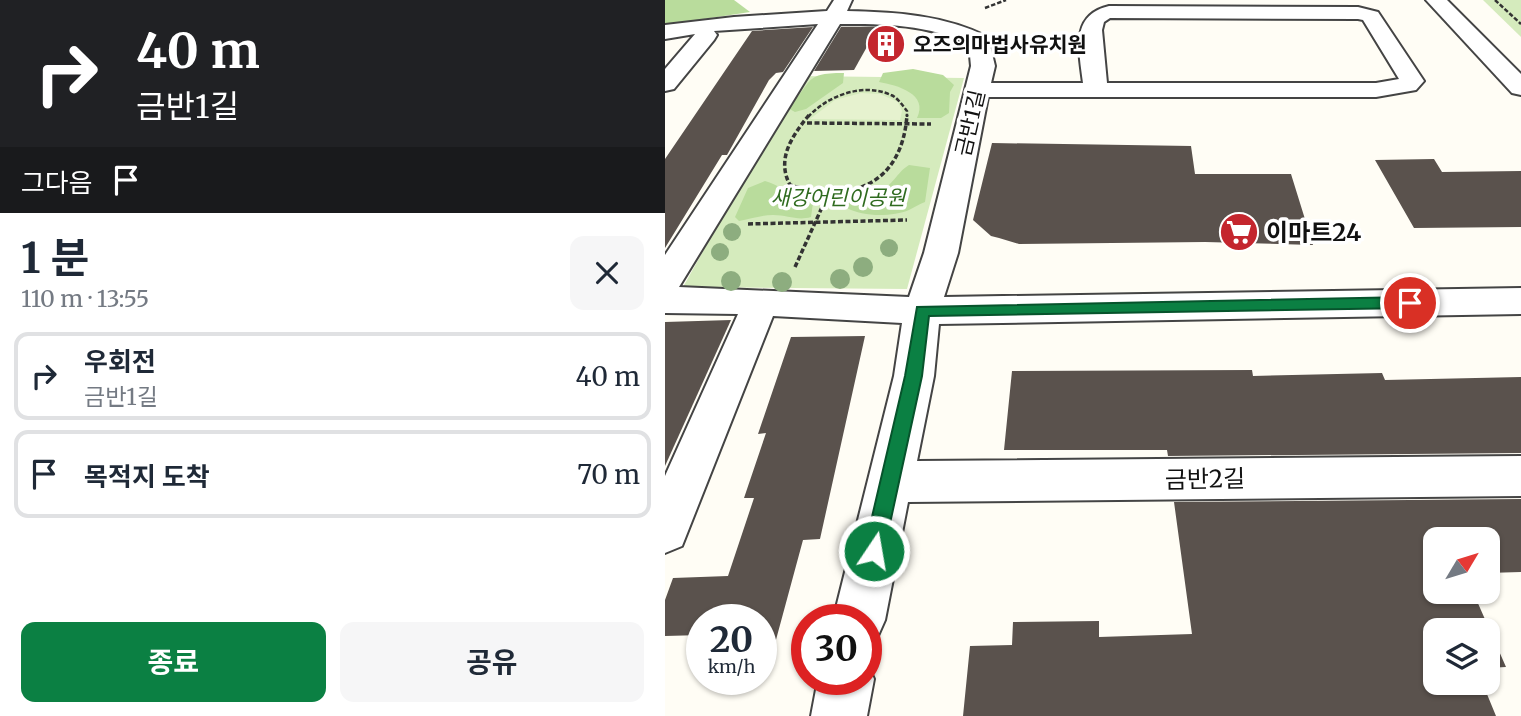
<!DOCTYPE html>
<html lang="ko">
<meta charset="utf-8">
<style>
:root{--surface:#fff;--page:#f6f6f7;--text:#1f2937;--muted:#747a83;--line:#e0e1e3;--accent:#0b8043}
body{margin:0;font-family:Merriweather,"Noto Sans KR",serif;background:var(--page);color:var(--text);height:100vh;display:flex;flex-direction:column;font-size:26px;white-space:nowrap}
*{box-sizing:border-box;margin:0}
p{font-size:23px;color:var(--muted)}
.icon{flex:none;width:38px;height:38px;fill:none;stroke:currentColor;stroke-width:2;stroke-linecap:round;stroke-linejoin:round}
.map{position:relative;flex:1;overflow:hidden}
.sheet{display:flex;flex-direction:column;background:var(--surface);width:665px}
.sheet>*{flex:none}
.top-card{background:#202124;color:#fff;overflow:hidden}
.needle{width:46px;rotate:52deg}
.tools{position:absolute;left:758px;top:527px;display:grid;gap:14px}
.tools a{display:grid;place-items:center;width:77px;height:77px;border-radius:14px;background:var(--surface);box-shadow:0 2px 5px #0004;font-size:35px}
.speed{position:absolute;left:21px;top:604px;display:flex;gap:14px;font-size:35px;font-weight:700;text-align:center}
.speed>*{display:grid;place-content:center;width:91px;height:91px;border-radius:50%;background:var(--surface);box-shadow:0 2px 5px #0004;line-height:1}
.speed small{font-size:18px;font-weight:400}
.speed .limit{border:10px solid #d22;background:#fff;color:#111}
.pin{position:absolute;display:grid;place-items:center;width:60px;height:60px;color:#fff;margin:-30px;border:4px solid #fff;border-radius:50%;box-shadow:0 2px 7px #0007}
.me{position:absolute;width:77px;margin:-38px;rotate:12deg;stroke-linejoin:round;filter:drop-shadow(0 0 5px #0008)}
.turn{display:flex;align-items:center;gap:24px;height:147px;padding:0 21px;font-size:32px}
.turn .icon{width:91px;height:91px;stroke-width:2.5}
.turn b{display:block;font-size:49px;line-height:60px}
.then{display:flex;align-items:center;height:66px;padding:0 21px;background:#0003;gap:14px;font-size:26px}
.round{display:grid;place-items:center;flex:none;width:74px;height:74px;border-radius:14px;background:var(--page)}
.summary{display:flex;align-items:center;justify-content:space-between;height:119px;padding:0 21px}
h1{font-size:42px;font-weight:700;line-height:52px}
.cta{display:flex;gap:14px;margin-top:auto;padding:14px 21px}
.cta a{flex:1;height:80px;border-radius:14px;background:var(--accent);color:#fff;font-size:28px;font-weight:700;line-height:80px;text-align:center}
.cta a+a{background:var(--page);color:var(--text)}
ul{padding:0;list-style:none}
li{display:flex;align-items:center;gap:21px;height:88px;margin:0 14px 10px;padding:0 7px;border:4px solid var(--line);border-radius:14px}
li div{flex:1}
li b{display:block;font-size:26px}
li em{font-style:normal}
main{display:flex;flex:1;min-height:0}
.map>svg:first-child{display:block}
</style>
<main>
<section class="sheet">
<div class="top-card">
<div class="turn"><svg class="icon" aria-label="right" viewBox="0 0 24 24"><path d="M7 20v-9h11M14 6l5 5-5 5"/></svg><div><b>40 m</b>금반1길</div></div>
<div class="then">그다음<svg class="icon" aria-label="arrive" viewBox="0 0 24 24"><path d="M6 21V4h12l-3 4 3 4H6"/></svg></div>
</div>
<div class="summary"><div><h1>1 분</h1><p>110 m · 13:55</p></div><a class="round"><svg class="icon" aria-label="close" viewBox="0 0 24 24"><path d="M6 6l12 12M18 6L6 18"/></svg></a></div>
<ul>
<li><svg class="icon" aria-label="right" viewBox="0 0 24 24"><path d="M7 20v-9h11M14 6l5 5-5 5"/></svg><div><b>우회전</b><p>금반1길</p></div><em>40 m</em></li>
<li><svg class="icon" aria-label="arrive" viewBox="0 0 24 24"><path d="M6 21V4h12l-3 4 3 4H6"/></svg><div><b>목적지 도착</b></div><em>70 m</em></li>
</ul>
<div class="cta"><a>종료</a><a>공유</a></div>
</section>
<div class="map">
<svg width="856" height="716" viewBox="0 0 856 716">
<rect width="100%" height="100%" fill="#fffdf5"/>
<g fill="#d5ebbd">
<path d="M818 0H856V37Z"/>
<path d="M136 76 299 78 242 289 18 287Z"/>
</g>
<g fill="#b9dc9c">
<path d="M0 0H69L85 12 0 25Z"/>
<path d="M248 69 278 75 289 85 285 92 284 113 276 118H252C264 94 232 85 214 82L218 73Z"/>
<path d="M179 73 178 83 141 109 130 112 121 107C149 87 134 72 179 73Z"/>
<path d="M244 165 265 168 260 202C254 204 250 207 244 210 227 217 198 217 182 208L180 203C191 193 201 197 213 192 228 186 232 172 244 165Z"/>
<path d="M100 181C113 184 120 193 133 195L132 201 148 203 146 217C132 221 123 215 108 215 97 215 85 219 74 221L70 217 83 188Z"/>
</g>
<path fill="#e6f2cf" d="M196 93 215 94 233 102 237 111 235 120 145 119 170 100Z"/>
<g fill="#5a524d">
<path d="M148 27 118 72 111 73 104 80 62 155H57L0 248V159L87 31Z"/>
<path d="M176 27H213L189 70 149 71Z"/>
<path d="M327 143 526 146 530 174H626L648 245 540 242 354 244 334 238 326 236 308 220Z"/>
<path d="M769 159 777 172 856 171V227L749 228 710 160Z"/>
<path d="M66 320 0 466V322Z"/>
<path d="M200 336 155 539 138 540 102 673H96V620H37V635L0 636V600L8 578 63 576 89 498H79L101 433 93 434 126 337Z"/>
<path d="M587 370 588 376 717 373 720 380 856 377V453L503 456 502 450H339L347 371Z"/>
<path d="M856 499V572L822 573V539H770V592H808L841 667 822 668V630H770V682H817L831 716H298L305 646 347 645 348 622 434 621V637L527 634 509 502Z"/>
</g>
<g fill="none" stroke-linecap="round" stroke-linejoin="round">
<g stroke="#444" stroke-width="4">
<g id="minor">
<path d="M169 0H187L182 11C231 12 279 15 323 37L330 66 326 83H418C414 51 405 15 444 6L693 7 713 12 759 81 751 90 711 97H323L293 253 279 297 856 288V314L274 324 269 376 252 461 856 456V496L243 502 220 620 212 638 201 643V620H168L229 376 237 323 108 316 17 546 0 553V476L73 314 0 313V255L153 24 49 31 52 35 49 40 9 89 0 91V69L30 34 0 39V25L69 17 162 11ZM445 18 693 19 698 20 734 79 711 83H442L437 30 439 22ZM175 24C219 24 264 24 304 45L306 66 259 253 244 297 14 287Z"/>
<path d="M201 661 209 679 202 716H146L153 679H201Z"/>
</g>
</g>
<g stroke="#444" stroke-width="4">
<path id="tertiary" d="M761 0H782L856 74V95L847 93Z"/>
</g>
<g stroke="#333" stroke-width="2.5" stroke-dasharray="4.5 2" stroke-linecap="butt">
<path d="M830 0 856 24"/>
<path d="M320 8 341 0"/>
<path d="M143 117C162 96 198 82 226 95 232 97 238 106 242 111V117"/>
</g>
<g stroke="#333" stroke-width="3.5" stroke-dasharray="5 2.5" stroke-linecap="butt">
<path d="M144 115C127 136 111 159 125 185 186 204 237 185 242 115"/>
<path d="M142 123 266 124"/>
<path d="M83 224 242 220"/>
<path d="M130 267 163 194"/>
</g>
<use href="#minor" fill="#fff" fill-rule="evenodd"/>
<use href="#tertiary" fill="#fff" fill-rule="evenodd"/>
</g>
<g fill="#8dad7f">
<circle cx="67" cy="232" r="9"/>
<circle cx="224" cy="248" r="9"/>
<circle cx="55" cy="252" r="9"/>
<circle cx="198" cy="267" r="10"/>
<circle cx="175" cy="279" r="10"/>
<circle cx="66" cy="281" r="10"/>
<circle cx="117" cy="282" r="10"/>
</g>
<path fill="#0b8043" stroke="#07532c" stroke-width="2" d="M745 297 753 303 745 308 264 316 257 376 219 551 216 558 209 561 202 558 199 551 240 376 252 307Z"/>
<defs>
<g id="building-disc" transform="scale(2.0125)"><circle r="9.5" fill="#c4262e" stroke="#fff"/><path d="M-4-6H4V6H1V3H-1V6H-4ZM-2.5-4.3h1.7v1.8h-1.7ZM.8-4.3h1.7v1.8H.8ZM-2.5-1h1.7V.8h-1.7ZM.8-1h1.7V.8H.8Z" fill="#fff"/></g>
<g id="supermarket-disc" transform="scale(2.0125)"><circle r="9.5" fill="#c4262e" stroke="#fff"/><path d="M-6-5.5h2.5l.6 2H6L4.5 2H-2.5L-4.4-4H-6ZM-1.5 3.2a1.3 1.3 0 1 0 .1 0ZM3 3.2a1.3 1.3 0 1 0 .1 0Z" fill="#fff"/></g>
</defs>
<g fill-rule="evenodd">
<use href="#building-disc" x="221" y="44"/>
<use href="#supermarket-disc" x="574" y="232"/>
</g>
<g text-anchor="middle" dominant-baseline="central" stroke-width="7" stroke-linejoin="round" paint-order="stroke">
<g font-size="21" font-weight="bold" fill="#111" stroke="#fff" text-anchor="start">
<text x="248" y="44">오즈의마법사유치원</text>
</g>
<g font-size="21" fill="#111" stroke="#fff">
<text transform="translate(305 123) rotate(-77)">금반1길</text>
</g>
<g font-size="21" font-style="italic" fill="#2f6b1f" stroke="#fff">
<text x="173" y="197">새강어린이공원</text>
</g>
<g font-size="24" font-weight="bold" fill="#111" stroke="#fff" text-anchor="start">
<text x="601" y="232">이마트24</text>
</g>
<g font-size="24" fill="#111" stroke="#fff">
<text transform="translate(540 479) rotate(-1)">금반2길</text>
</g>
</g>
</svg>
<div class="tools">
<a><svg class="needle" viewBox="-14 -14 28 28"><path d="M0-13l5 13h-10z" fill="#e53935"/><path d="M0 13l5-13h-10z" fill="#747a83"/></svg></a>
<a><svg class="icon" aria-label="layers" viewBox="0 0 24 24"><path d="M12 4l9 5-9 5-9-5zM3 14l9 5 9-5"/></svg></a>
</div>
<div class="speed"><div>20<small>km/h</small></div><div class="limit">30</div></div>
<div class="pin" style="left:745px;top:303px;background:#d93025"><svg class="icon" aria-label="arrive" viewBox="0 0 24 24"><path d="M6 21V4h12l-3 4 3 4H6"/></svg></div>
<svg class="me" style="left:209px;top:551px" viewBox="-20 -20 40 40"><circle r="17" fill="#0b8043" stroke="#fff" stroke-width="3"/><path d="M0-11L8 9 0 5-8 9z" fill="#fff"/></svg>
</div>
</main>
